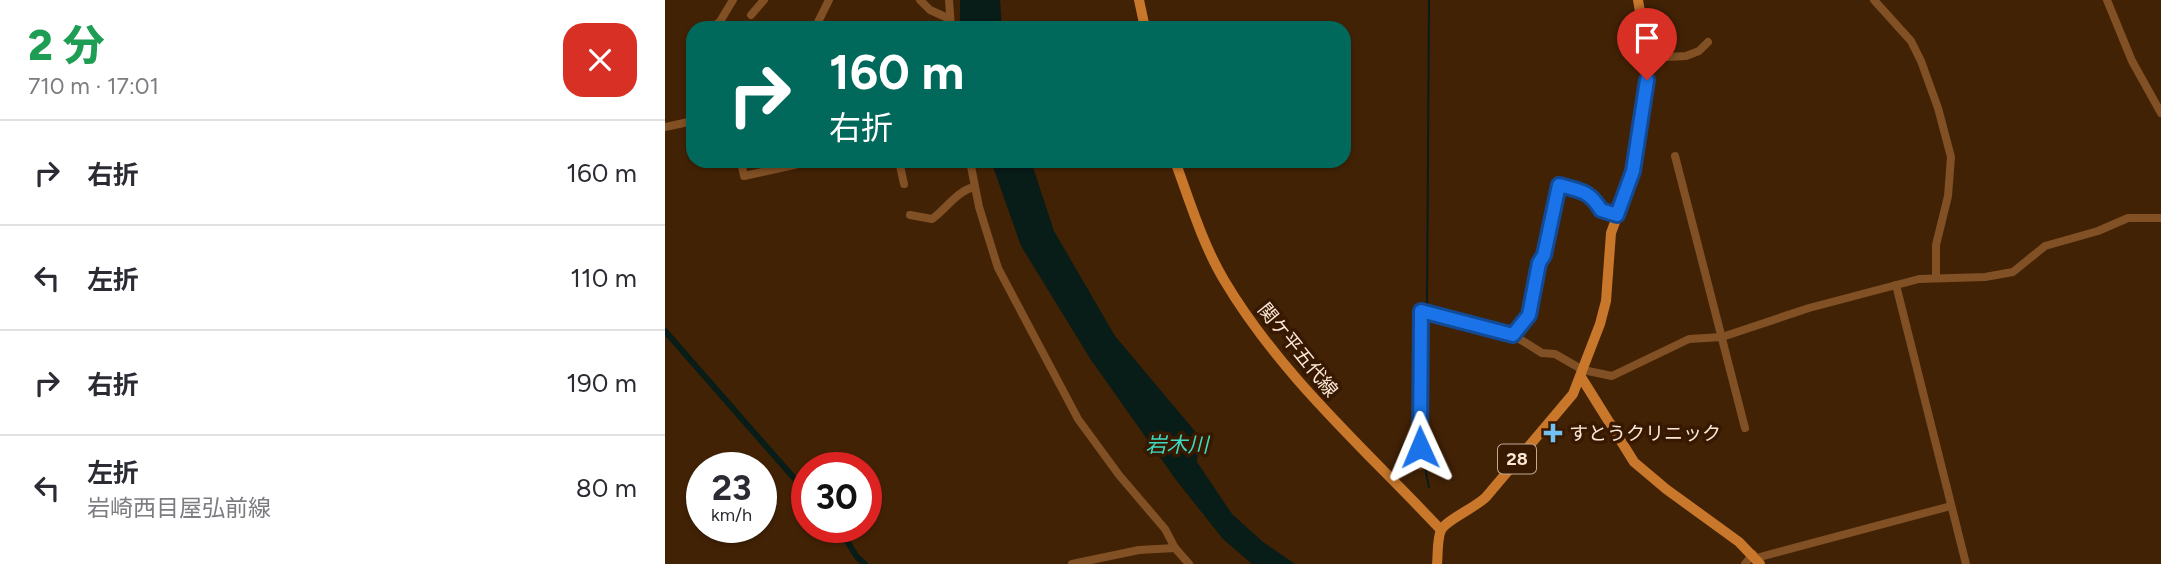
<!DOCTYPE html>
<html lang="ja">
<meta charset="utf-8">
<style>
:root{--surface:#fff;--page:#f2f2f3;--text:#2b2b33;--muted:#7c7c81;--line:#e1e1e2}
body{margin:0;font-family:Figtree,"Noto Sans JP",sans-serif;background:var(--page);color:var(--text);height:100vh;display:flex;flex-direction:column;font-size:26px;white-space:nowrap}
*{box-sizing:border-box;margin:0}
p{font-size:23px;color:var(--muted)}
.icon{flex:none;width:38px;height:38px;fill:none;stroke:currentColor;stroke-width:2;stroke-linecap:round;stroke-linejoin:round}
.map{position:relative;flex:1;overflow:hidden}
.side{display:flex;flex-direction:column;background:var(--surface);width:665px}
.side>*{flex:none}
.top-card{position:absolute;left:21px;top:21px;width:665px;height:147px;border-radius:21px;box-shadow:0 2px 5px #0004;background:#00695c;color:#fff;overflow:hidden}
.speed{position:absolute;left:21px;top:452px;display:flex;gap:14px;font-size:35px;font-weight:700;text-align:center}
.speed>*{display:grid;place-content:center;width:91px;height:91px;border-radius:50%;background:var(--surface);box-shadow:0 2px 5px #0004;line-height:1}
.speed small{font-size:18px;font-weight:400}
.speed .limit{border:10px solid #d22;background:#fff;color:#111}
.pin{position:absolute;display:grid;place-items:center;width:60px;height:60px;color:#fff;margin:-72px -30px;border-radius:50% 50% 50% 0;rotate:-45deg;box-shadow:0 0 7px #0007}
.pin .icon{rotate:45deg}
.me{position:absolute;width:77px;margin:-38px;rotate:359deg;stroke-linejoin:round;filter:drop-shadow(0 0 5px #0008)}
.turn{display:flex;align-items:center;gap:24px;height:147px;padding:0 28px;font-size:32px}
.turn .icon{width:91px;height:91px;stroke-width:2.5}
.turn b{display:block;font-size:49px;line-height:60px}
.round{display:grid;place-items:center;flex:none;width:74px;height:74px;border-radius:21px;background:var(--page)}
.head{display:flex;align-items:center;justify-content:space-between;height:119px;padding:0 28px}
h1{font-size:42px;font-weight:800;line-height:52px;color:#1e9e55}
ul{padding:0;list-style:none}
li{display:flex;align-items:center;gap:21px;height:105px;padding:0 28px;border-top:2px solid var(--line)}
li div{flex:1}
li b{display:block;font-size:26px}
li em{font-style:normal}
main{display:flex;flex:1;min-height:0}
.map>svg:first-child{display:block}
</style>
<main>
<section class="side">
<div class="head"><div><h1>2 分</h1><p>710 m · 17:01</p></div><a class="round" style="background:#d93025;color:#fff"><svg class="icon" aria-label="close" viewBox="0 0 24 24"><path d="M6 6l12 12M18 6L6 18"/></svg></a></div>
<ul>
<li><svg class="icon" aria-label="right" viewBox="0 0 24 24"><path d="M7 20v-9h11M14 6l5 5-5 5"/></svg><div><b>右折</b></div><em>160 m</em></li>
<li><svg class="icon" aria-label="left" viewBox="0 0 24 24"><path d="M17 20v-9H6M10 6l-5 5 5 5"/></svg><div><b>左折</b></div><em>110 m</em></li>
<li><svg class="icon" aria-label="right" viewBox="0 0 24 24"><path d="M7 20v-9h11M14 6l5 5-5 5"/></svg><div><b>右折</b></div><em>190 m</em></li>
<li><svg class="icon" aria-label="left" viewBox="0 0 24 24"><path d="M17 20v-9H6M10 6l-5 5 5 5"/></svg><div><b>左折</b><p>岩崎西目屋弘前線</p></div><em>80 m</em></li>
</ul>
</section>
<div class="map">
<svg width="1496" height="564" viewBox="0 0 1496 564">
<rect width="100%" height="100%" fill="#422205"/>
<g fill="#081c18">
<path d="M295 0H335L337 28H295Z"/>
<path d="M326 161H366L389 231 450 336 534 436 532 462 567 514 598 542 630 564H587L558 539 511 480 426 360 356 246Z"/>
</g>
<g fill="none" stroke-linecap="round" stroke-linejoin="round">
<g stroke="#081c18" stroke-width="2">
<path d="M762 308 764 0"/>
<path d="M761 317V473L764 487"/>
</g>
<g stroke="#081c18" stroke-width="6">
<path d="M0 331 142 493"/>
<path d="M173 527 192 557 200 564"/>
</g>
<g stroke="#815024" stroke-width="8">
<path d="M255 0 265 10 285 19"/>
<path d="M284 0 286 28"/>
<path d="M1209 0 1246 41 1256 61 1273 108 1286 157 1283 196 1271 245V278"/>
<path d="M1442 0 1467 61 1496 113"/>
<path d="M86 15 99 0"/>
<path d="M43 28 54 23 68 0"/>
<path d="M150 28 164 0"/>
<path d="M28 37V40"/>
<path d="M983 58 1021 56 1034 51 1043 42"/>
<path d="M0 127 28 121"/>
<path d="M1010 156 1080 428"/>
<path d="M76 161 79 176 147 161"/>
<path d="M234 161 239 184"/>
<path d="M305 161 314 207 333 268 413 419 454 475 500 529 510 548 524 564"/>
<path d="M245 215 267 219C281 209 292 191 309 187"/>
<path d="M1231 285 1301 564"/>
<path d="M848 335 864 315 874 263 879 255 894 185C915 191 924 190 936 210L952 215"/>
<path d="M755 466 756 311 848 335 877 353 890 354 918 370 947 376 1024 339 1057 337 1144 308 1254 279 1320 277 1348 272 1380 246 1433 231 1463 218H1496"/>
<path d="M1091 558 1286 506"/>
<path d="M407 564 474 550 510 548"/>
<path d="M1080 564 1088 554"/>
</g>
<g stroke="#c8772b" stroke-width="10">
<path d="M474 0 480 28"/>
<path d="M510 161C524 199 538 245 559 280 616 376 700 449 776 530"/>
<path d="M916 377 969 462 1001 489 1074 542 1095 564"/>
<path d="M772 564C773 554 772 540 776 530 781 520 810 508 821 497L908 394 935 324 941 301 946 233 963 187 979 101 983 58 973 0"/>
</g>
</g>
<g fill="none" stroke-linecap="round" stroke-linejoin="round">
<g stroke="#114b97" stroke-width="18">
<path id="route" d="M755 447 756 311 848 335 864 315 874 263 879 255 894 185C915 191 924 190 936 210L952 215 968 171 982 80"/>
</g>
<use href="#route" stroke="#1a73e8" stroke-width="12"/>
</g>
<path fill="#72c1f5" stroke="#371800" stroke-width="2.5" d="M884.5 422.5h7v7h7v7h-7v7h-7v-7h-7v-7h7z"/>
<g text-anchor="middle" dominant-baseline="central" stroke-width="7" stroke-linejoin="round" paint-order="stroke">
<rect fill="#371800" stroke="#c1a996" stroke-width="2" x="833" y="444.5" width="38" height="29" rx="5"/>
<g font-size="18" font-weight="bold" fill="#fce7d7">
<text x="852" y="459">28</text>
</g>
<g font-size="19" fill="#fce7d7" stroke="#371800">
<text transform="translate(633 350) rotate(51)">関ケ平五代線</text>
</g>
<g font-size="19" fill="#fce7d7" stroke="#371800" text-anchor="start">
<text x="904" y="433">すとうクリニック</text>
</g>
<g font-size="21" font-style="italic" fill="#3ddbc1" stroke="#371800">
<text x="512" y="444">岩木川</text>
</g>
</g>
</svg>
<div class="speed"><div>23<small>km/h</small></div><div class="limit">30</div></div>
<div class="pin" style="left:982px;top:80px;background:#d93025"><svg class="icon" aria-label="arrive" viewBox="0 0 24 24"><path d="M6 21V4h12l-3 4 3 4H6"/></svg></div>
<svg class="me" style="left:755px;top:447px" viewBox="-20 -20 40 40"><path d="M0-17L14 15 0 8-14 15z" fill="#1a73e8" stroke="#fff" stroke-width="4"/></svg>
<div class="top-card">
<div class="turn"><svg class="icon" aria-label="right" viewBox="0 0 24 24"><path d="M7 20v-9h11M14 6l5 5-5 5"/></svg><div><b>160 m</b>右折</div></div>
</div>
</div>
</main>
